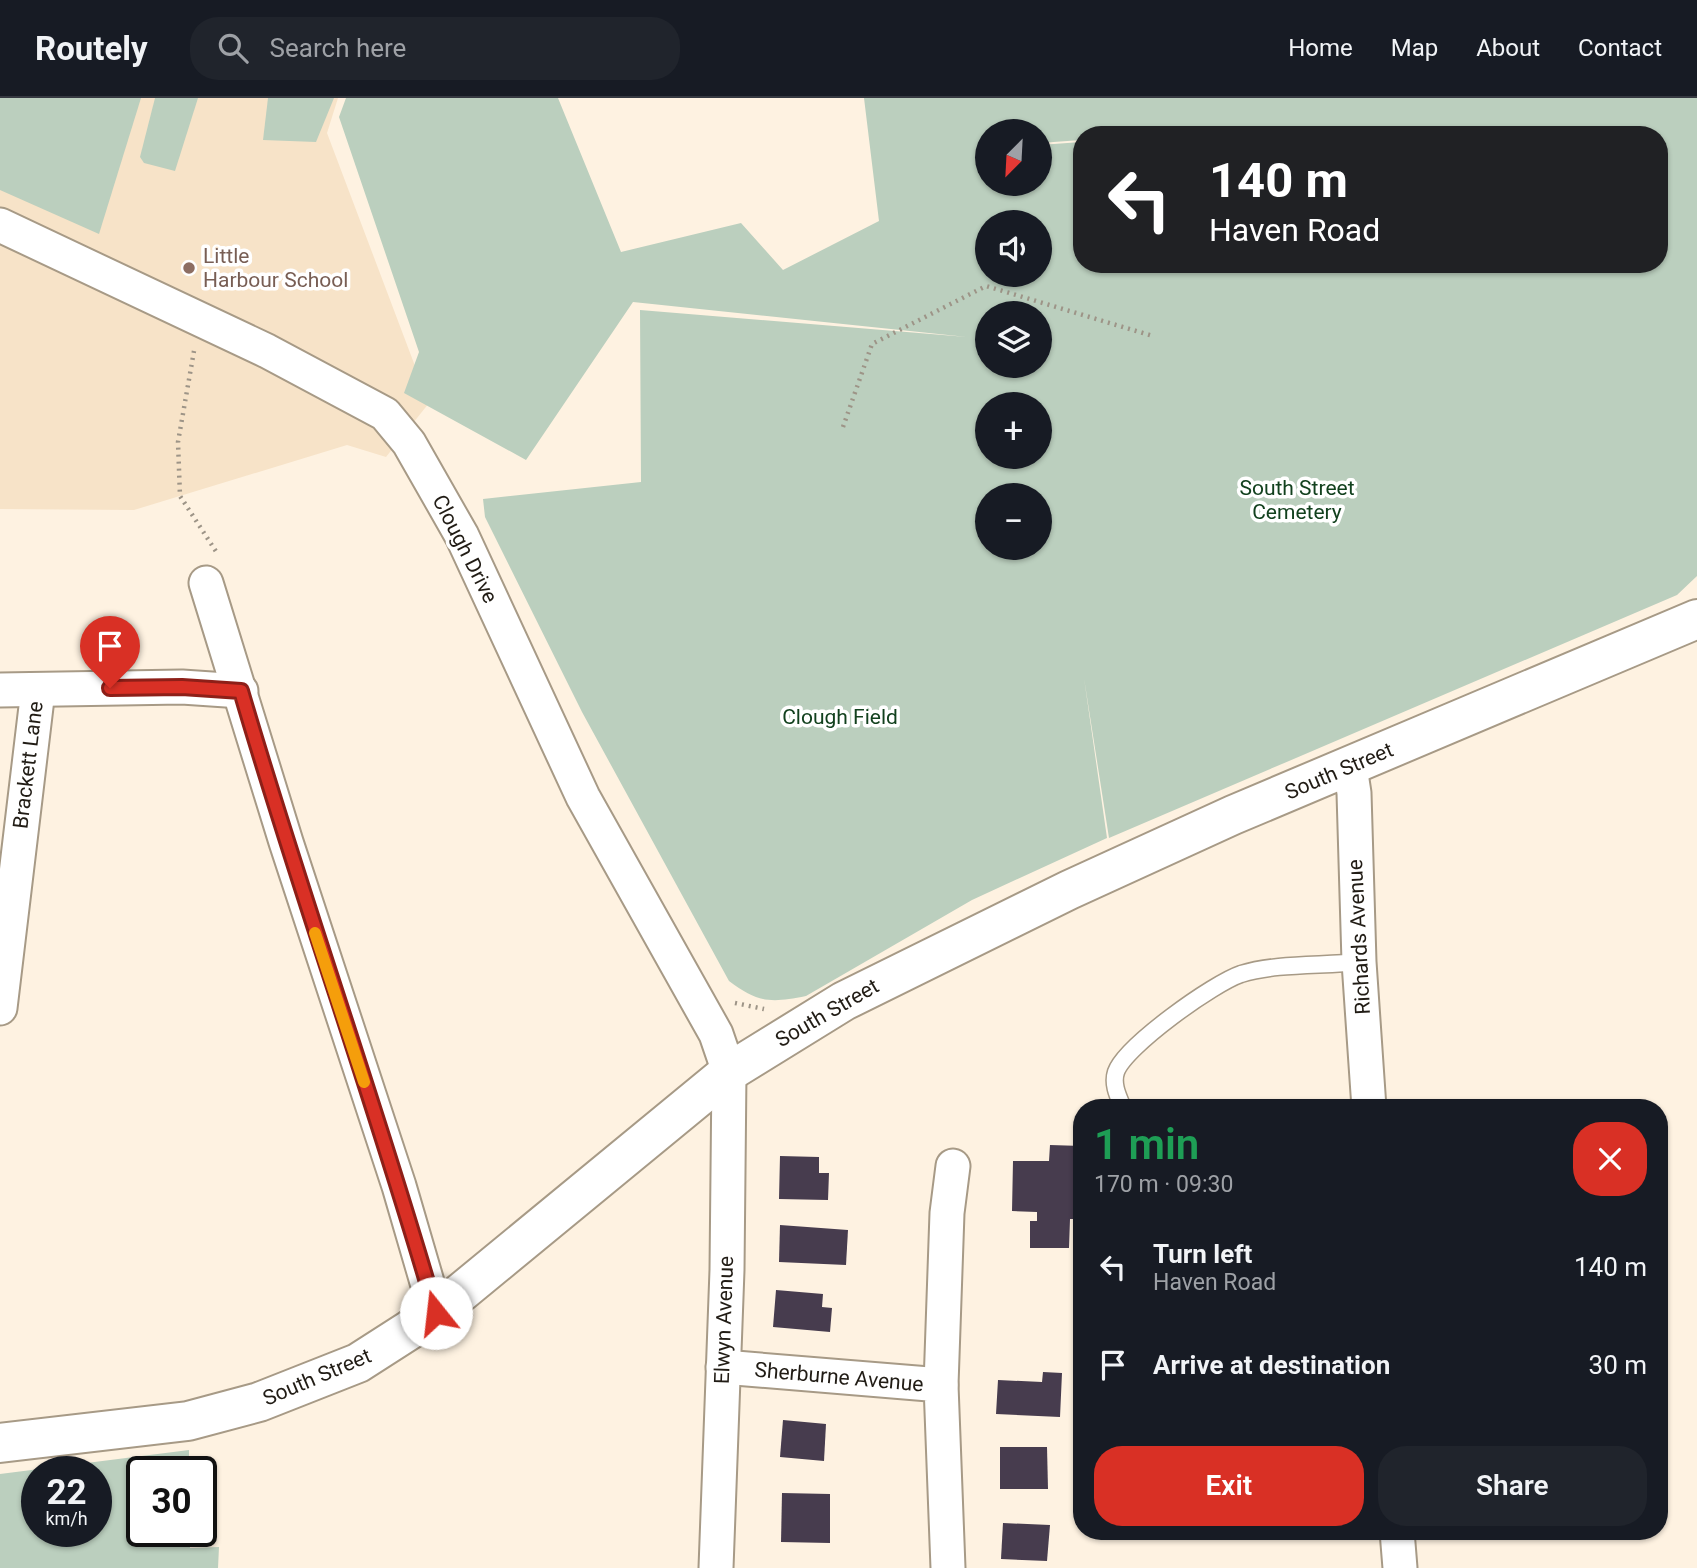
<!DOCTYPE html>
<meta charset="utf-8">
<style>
:root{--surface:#171b24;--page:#20242c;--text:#f1f3f6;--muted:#9ea1a6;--line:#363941;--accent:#d93025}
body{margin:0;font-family:Roboto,sans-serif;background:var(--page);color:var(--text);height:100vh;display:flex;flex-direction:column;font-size:26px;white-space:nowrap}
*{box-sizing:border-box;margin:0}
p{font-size:23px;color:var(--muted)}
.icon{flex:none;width:38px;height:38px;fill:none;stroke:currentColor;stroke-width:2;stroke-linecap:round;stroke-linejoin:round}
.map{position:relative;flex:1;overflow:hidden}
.sheet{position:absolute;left:1073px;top:1001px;width:595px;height:441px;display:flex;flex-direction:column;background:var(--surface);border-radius:28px;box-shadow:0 2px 5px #0004}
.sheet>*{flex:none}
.guide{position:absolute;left:1073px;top:28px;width:595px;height:147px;border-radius:28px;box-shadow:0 2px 5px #0004;background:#202124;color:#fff;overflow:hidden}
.needle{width:46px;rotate:204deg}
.buttons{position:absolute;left:975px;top:21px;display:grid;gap:14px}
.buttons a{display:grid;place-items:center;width:77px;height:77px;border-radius:50%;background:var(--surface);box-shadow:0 2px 5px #0004;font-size:35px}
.speed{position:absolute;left:21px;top:1358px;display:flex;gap:14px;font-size:35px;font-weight:700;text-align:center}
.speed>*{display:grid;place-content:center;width:91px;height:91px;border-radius:50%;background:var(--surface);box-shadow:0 2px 5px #0004;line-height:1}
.speed small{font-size:18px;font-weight:400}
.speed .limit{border:4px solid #111;border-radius:10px;background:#fff;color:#111}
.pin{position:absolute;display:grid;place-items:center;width:60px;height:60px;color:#fff;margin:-72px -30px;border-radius:50% 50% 50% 0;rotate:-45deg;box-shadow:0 0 7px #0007}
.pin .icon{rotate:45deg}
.me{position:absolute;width:77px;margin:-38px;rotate:344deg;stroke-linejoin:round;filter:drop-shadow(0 0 5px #0008)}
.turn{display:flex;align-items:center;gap:24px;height:147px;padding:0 21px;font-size:32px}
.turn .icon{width:91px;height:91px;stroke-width:2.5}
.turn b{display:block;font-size:49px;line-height:60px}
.round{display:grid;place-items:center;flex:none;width:74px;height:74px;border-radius:28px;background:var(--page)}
.summary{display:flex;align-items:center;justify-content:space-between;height:119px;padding:0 21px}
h1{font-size:42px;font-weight:600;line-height:52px;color:#1e9e55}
.cta{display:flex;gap:14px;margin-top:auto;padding:14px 21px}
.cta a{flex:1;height:80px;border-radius:28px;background:var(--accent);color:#fff;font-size:28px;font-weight:600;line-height:80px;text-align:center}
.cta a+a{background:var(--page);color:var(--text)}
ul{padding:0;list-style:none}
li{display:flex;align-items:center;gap:21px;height:98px;padding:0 21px}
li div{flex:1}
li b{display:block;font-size:26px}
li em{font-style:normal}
header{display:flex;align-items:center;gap:42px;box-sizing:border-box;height:98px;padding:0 35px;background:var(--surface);border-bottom:2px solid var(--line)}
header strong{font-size:33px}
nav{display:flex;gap:38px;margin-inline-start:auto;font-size:24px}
.search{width:490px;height:63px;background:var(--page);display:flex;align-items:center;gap:18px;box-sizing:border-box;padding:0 24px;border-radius:28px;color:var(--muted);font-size:26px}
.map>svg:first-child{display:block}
</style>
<header>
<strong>Routely</strong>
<div class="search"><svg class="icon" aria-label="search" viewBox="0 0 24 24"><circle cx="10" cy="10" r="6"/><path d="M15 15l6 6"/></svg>Search here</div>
<nav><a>Home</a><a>Map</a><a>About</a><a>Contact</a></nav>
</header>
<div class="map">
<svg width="1697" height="1470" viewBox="0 0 1697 1470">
<rect width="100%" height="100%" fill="#fef2e1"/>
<path fill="#f7e3c8" d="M0 0H338L327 35 429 305 386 359 347 347 134 412 0 411Z"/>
<g fill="#bbcfbe" fill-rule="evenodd">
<path d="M0 0H141L99 136 0 92Z"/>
<path d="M155 0H198L175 73 144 65 140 59Z"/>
<path d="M268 0H334L316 44 263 42Z"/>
<path d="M346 0H558L621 154 741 125 783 172 879 123 864 0H1697V478L1677 497 1109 740 1084 580 1107 740 972 802 806 898C771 905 758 905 729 883L582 614 485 419 483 401 641 384 640 212 967 239 633 204 526 362 404 295 419 254 339 19ZM987 33H1040V45L1081 42 1082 37H1659V166H1082L1081 44 1040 47V86H987ZM987 124H1040V177H987ZM987 215H1040V268H987ZM1040 306V359H987V306ZM1040 397V450H987V397Z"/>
<path d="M189 1352V1374H142V1433H189L190 1450 219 1449 218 1470H0V1376ZM37 1374H96V1433H37Z"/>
</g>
<g fill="#473c4e">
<path d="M1050 1047 1082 1048V1121H1070L1069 1150H1030V1123H1037V1114L1012 1113 1013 1063H1049Z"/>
<path d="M780 1058 819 1059V1075H829L828 1102 779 1101Z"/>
<path d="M780 1127 848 1132 846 1167 779 1164Z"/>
<path d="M776 1192 823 1196 822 1209 832 1210 830 1234 773 1229Z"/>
<path d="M1043 1274 1062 1275 1060 1319 996 1316 998 1282 1042 1284Z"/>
<path d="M783 1322 826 1326 824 1363 780 1359Z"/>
<path d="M1000 1349H1047L1048 1391H1000Z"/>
<path d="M782 1395 830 1396V1445L781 1444Z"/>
<path d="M1003 1425 1050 1427 1047 1463 1001 1461Z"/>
</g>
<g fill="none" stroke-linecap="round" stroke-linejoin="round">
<g stroke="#a79a86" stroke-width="19">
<path id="service" d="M1123 1010C1118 998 1112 986 1116 974 1125 948 1214 885 1241 876 1277 865 1321 868 1359 864"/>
</g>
<g stroke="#a79a86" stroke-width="37">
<g id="minor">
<path d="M0 127 267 253 385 316 409 345 462 438 583 699 716 936 729 974 727 1172 716 1470"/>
<path d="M206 485 286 744 399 1088 436 1215"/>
<path d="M0 592 182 589 241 593"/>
<path d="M1350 669 1354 695 1359 864 1369 1010"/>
<path d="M0 910 38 592"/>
<path d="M723 1269 941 1287 948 1470"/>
<path d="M941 1287 947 1115 953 1068"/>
<path d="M1397 1433 1400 1470"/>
</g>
</g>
<g stroke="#a79a86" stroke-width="42">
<path id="tertiary" d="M0 1345 188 1323 259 1304 358 1265 436 1215 729 974 844 903 1069 792 1233 717 1697 521"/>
</g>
<g stroke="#9d9487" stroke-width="4.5" stroke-dasharray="2 5" stroke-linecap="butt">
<path d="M194 253 178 344 180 398 217 455"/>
<path d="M843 329 872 246 986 188 1153 238"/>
<path d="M735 905 764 911"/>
</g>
<use href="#service" stroke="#fff" stroke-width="16"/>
<use href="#minor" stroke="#fff" stroke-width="33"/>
<use href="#tertiary" stroke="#fff" stroke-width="38"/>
</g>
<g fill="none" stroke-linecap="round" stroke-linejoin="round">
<g stroke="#8d1f18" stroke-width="18">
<path id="route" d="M110 590 182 589 241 593C302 802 376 1006 436 1215"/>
</g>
<use href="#route" stroke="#d93025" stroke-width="12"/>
<path stroke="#f59e0b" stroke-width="12" d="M315 835 364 984"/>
</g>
<circle fill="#8d6e63" stroke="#fff" stroke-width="2.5" cx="189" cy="170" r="7"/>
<g text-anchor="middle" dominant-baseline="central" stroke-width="7" stroke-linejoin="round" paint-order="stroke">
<g font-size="21" fill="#785e54" stroke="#fff" text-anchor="start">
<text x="203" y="158">Little<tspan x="203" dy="24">Harbour School</tspan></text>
</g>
<g font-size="21" fill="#12411e" stroke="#fff">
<text x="1297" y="390">South Street<tspan x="1297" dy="24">Cemetery</tspan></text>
<text x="840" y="619">Clough Field</text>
</g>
<g font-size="21" fill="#211c15" stroke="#fff">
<text transform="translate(465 451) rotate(63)">Clough Drive</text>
<text transform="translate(28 667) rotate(-83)">Brackett Lane</text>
<text transform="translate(1339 673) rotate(-23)">South Street</text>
<text transform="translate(1359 839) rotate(-93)">Richards Avenue</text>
<text transform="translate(827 915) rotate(-30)">South Street</text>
<text transform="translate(724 1222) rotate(-88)">Elwyn Avenue</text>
<text transform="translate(317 1279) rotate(-23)">South Street</text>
<text transform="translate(839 1279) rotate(5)">Sherburne Avenue</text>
</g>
</g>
</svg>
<div class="buttons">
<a><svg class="needle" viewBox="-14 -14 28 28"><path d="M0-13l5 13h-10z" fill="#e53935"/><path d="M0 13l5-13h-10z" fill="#9ea1a6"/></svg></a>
<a><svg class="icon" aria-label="sound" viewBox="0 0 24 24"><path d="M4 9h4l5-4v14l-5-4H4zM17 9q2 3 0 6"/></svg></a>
<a><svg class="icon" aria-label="layers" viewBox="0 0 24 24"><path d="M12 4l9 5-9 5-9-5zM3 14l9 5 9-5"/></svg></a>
<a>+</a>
<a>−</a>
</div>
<div class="speed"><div>22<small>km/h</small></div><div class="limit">30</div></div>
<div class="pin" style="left:110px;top:590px;background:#d93025"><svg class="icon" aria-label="arrive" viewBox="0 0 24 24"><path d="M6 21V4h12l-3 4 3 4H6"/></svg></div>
<svg class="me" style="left:436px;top:1215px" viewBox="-20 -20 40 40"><circle r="19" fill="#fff"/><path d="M0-13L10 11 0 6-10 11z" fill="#d93025"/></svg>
<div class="guide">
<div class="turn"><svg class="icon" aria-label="left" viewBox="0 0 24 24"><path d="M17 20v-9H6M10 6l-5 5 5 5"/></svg><div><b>140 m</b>Haven Road</div></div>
</div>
<section class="sheet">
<div class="summary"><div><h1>1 min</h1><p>170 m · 09:30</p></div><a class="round" style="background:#d93025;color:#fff"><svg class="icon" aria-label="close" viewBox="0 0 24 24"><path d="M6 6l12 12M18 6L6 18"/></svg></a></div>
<ul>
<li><svg class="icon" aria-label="left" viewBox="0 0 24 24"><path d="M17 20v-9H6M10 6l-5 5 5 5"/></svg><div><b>Turn left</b><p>Haven Road</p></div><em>140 m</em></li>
<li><svg class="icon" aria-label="arrive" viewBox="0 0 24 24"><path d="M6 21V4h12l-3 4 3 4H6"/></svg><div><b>Arrive at destination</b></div><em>30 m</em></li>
</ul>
<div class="cta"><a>Exit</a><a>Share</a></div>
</section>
</div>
